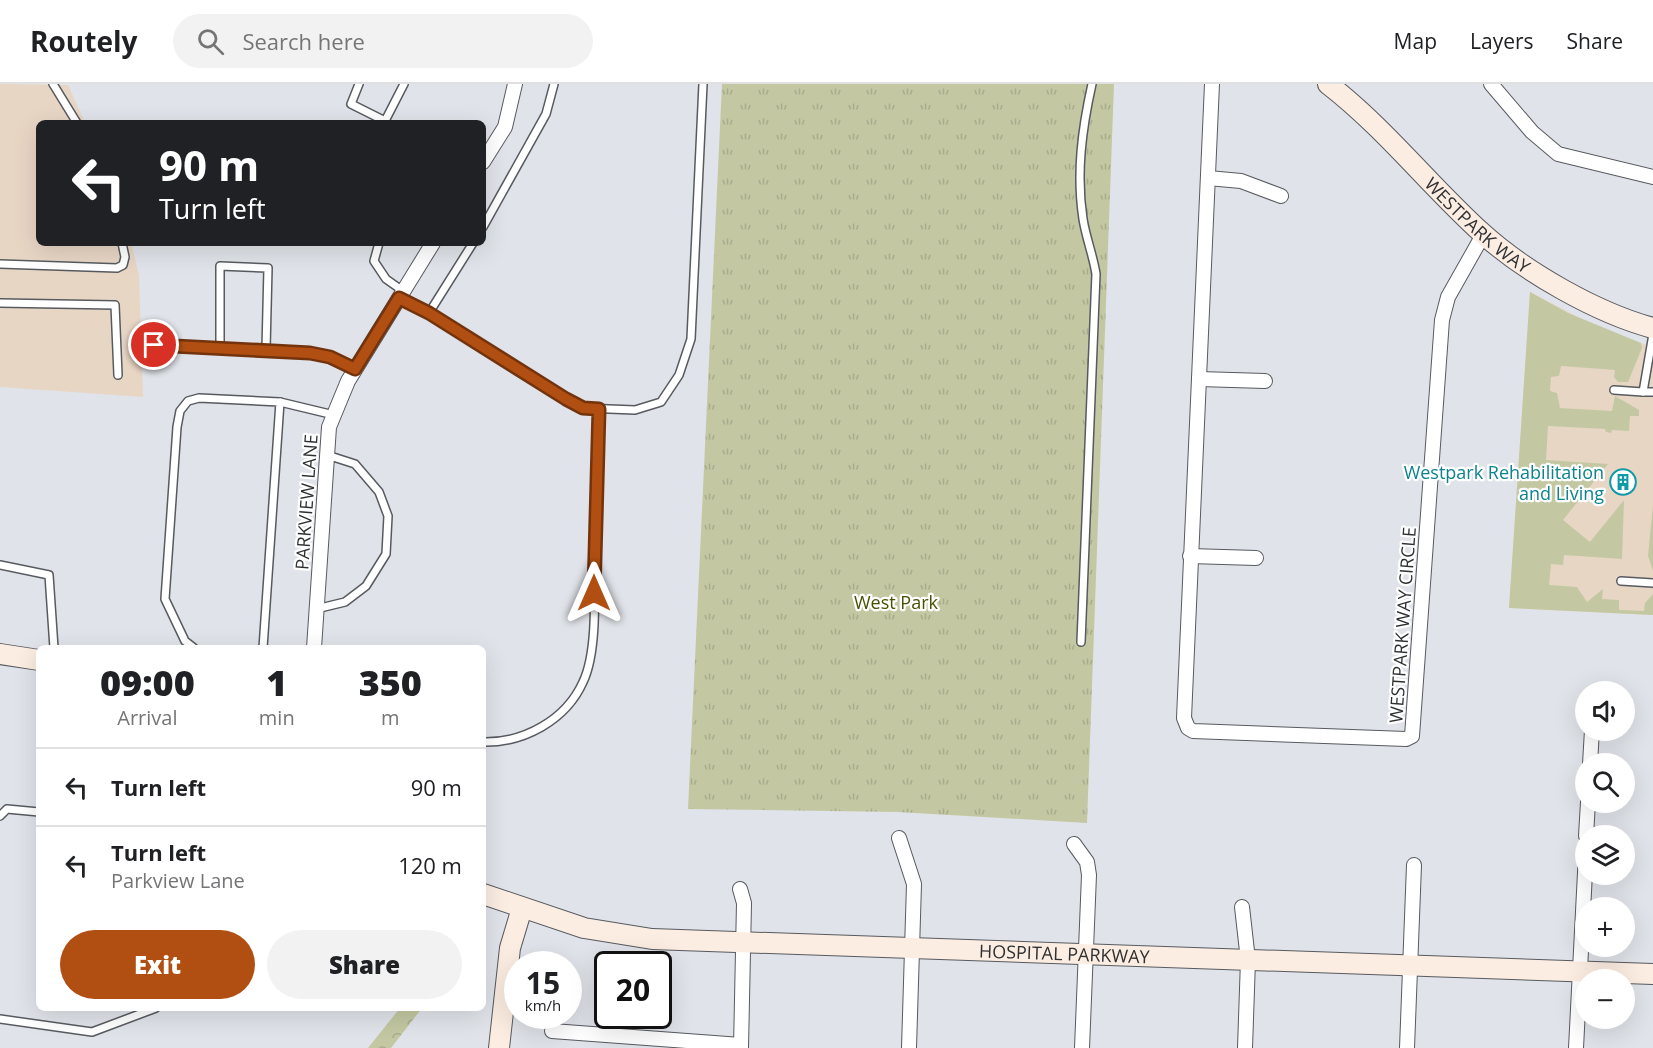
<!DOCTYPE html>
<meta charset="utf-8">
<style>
:root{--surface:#fff;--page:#f2f2f2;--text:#202124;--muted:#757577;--line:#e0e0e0;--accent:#b14f12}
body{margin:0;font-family:"Open Sans",sans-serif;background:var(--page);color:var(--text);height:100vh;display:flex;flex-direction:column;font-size:22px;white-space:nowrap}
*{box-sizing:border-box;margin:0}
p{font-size:20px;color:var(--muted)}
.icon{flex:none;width:33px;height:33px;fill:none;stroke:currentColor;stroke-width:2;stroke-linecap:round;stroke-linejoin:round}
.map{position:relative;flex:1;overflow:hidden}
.panel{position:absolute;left:36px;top:561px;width:450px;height:366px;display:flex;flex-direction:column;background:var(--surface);border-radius:9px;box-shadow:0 6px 24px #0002}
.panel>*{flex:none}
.guide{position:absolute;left:36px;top:36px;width:450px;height:126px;border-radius:9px;box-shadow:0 6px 24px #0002;background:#202124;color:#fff;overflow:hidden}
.controls{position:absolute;left:1575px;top:597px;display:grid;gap:12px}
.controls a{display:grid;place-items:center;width:60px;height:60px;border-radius:50%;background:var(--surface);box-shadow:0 6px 24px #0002;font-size:30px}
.speed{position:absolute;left:504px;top:867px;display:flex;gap:12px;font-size:30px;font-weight:700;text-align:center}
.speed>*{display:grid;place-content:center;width:78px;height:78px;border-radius:50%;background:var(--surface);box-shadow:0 6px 24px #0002;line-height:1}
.speed small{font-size:15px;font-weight:400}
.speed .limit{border:3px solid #111;border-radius:9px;background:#fff;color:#111}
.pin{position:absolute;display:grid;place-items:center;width:51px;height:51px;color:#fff;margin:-26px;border:3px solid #fff;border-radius:50%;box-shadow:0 2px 6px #0007}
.me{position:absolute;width:66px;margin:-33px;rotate:0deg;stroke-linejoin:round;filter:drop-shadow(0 0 4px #0008)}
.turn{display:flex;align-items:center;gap:21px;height:126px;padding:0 24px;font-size:27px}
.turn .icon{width:78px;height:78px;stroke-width:2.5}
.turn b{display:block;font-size:42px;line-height:51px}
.eta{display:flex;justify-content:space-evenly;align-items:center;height:102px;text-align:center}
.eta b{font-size:36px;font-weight:800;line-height:42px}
.cta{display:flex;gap:12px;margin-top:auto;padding:12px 24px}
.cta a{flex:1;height:69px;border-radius:36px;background:var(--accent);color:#fff;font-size:24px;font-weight:800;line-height:69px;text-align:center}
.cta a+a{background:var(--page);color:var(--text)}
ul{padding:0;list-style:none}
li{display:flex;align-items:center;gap:18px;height:78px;padding:0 24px;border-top:2px solid var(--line)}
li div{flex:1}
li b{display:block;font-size:22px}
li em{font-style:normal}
header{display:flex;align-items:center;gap:36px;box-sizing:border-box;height:84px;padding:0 30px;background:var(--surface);border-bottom:2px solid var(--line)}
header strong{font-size:28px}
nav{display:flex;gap:33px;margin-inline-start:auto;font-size:21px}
.search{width:420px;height:54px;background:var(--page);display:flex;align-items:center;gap:15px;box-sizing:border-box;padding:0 21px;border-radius:33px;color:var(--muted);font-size:22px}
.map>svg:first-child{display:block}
</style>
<header>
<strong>Routely</strong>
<div class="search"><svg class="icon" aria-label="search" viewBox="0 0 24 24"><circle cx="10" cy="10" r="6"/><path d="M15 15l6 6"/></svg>Search here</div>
<nav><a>Map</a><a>Layers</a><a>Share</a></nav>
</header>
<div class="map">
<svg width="1653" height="964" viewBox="0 0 1653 964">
<defs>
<pattern id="forest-crowns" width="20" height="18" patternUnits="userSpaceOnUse" patternTransform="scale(1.5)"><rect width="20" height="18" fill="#c3c8a2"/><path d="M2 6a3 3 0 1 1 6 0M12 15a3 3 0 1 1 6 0" fill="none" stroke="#a8ac8c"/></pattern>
<pattern id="park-tufts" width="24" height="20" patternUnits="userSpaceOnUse" patternTransform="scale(1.5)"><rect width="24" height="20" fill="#c3c8a2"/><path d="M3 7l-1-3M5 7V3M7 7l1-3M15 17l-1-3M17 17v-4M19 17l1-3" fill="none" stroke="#a8ac8c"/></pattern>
</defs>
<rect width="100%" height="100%" fill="#e0e3e9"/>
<g fill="#e8d6c5">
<path d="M0 0 68 1 85 39H39V159H131L139 191 143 313 0 303Z"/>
<path d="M1530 208 1603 246 1653 263V531L1509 524Z"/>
</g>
<g fill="#c3c8a2">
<path d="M1530 208 1568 229 1641 259 1642 264 1628 298H1618L1614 293 1615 286 1561 282 1559 292 1551 293 1550 307 1557 309 1560 324 1612 327 1615 312 1639 326V332H1630L1629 347 1612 346 1611 349 1606 348 1605 345 1548 342 1546 376 1608 380 1563 436 1590 458 1624 416 1622 475 1564 471 1563 481 1551 480 1549 501 1577 503 1587 518 1603 505 1602 515 1619 516V526L1644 527 1645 519 1653 510V531L1509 524Z"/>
<path d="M1653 421V487L1648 472Z"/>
</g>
<path fill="url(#forest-crowns)" d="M400 924H422L391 964H368Z"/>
<path fill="url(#park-tufts)" d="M722 0H1114L1087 739 898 728 688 725Z"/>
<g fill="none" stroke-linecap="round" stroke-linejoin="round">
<g stroke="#575a5f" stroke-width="10">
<g id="lane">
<path d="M53 0 77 39"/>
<path d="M359 0 351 20 385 37 404 0"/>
<path d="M483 143 546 30 554 0"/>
<path d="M379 159 374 177 386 195 403 207"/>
<path d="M0 180 117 184 123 181 125 173 122 159"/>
<path d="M399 214 429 229 583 324 635 326 661 318 679 291 691 255 703 0"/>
<path d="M0 219 115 221 118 291"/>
<path d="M429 229 473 159"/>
<path d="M1653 250 1643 308H1653"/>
<path d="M154 261 220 263"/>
<path d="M266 265 220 263V182L268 184 266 265C301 268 323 270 355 285"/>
<path d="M1614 306 1643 308"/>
<path d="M280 318 334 331"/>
<path d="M0 481 49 491 54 564"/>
<path d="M1621 497 1653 499"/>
<path d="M316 525 345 518 366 502 386 470 388 432 379 408 355 380 327 371"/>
<path d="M1081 558 1096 190C1093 171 1086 154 1083 135 1076 89 1082 45 1092 0"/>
<path d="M194 564 185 557 165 515 177 343 180 327 188 317 199 314 280 318 263 564"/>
<path d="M483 658C524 659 566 636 583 598 600 563 593 489 594 449 595 407 597 366 599 325"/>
<path d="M0 732 7 725 39 728"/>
<path d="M0 935 92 948 156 924"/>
</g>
</g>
<g stroke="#575a5f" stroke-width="16">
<g id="street">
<path d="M1212 0 1184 634 1188 644 1193 647 1406 655 1412 652 1442 236 1448 213 1483 151"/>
<path d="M1491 0 1532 48 1558 70 1653 93"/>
<path d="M483 78 505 43 515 0"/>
<path d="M1208 94 1241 97 1281 112"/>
<path d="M1199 295 1265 297"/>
<path d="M1190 472 1256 474"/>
<path d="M314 564 329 343 348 297 433 159"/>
<path d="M1590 680 1592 646"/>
<path d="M1586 752 1588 718"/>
<path d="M899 754 914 800 909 964"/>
<path d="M1074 760 1087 778 1089 791 1082 964"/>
<path d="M740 805 744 819 741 964"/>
<path d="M1242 823 1248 876 1245 964"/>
<path d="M552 947 741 961"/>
<path d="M1407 964 1414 781"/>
<path d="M1576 964 1586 769"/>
</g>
</g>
<g stroke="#575a5f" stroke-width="22">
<g id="secondary">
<path id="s1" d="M1328 0C1385 44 1429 101 1482 149 1525 188 1597 229 1653 244"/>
<path d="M0 570 39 576"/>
<path id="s2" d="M483 810 584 844 652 855 1653 890"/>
<path d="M499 964 510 864 522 824"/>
</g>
</g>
<use href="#lane" stroke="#fff" stroke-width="7"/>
<use href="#street" stroke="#fff" stroke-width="14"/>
<use href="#secondary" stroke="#fcede2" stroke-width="20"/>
</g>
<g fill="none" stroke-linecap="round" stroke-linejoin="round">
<g stroke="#73330c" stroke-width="15">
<path id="route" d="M154 261 310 269 330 273 355 285 399 214 429 229 566 315 583 324 599 325 594 509"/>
</g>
<use href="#route" stroke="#b14f12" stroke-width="10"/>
</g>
<defs>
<g id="building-ring" transform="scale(1.35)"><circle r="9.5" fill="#fff" stroke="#0f9aa8" stroke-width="1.5"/><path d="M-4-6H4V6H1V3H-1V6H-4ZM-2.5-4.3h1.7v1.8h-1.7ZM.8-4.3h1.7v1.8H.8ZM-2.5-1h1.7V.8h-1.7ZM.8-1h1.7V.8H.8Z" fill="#0f9aa8"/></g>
</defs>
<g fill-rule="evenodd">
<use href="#building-ring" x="1623" y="398"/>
</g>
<g text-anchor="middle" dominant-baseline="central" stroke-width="4.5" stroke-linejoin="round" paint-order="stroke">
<g font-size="18" fill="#2f3032" stroke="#fff">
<text stroke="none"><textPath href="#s1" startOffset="206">WESTPARK WAY</textPath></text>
<text transform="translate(306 418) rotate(-86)">PARKVIEW LANE</text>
<text transform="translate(1402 541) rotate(-86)">WESTPARK WAY CIRCLE</text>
<text stroke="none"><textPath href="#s2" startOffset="588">HOSPITAL PARKWAY</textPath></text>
</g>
<g font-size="18" fill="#0d838f" stroke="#fff" text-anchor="end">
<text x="1604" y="388">Westpark Rehabilitation<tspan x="1604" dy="21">and Living</tspan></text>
</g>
<g font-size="18" fill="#4a4f03" stroke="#fff">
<text x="896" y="518">West Park</text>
</g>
</g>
</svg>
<div class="controls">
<a><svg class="icon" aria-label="sound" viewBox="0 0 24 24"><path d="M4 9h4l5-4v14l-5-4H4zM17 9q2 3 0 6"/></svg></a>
<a><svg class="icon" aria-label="search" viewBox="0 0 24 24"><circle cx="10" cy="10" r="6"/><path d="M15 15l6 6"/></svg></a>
<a><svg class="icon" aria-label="layers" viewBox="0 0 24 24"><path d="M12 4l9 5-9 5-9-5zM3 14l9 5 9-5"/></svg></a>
<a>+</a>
<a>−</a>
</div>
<div class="speed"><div>15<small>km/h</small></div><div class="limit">20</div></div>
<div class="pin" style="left:154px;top:261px;background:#d93025"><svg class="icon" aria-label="arrive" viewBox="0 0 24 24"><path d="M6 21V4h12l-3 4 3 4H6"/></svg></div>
<svg class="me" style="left:594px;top:509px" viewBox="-20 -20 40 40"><path d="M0-17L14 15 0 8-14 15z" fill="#b14f12" stroke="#fff" stroke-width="4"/></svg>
<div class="guide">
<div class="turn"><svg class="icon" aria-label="left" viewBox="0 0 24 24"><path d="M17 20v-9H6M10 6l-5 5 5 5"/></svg><div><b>90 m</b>Turn left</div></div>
</div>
<section class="panel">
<div class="eta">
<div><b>09:00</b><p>Arrival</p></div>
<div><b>1</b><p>min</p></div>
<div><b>350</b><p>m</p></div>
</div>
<ul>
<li><svg class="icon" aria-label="left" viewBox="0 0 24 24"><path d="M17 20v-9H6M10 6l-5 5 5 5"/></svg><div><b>Turn left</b></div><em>90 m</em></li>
<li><svg class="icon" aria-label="left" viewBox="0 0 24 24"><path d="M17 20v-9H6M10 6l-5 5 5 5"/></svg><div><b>Turn left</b><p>Parkview Lane</p></div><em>120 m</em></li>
</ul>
<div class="cta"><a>Exit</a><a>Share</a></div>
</section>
</div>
